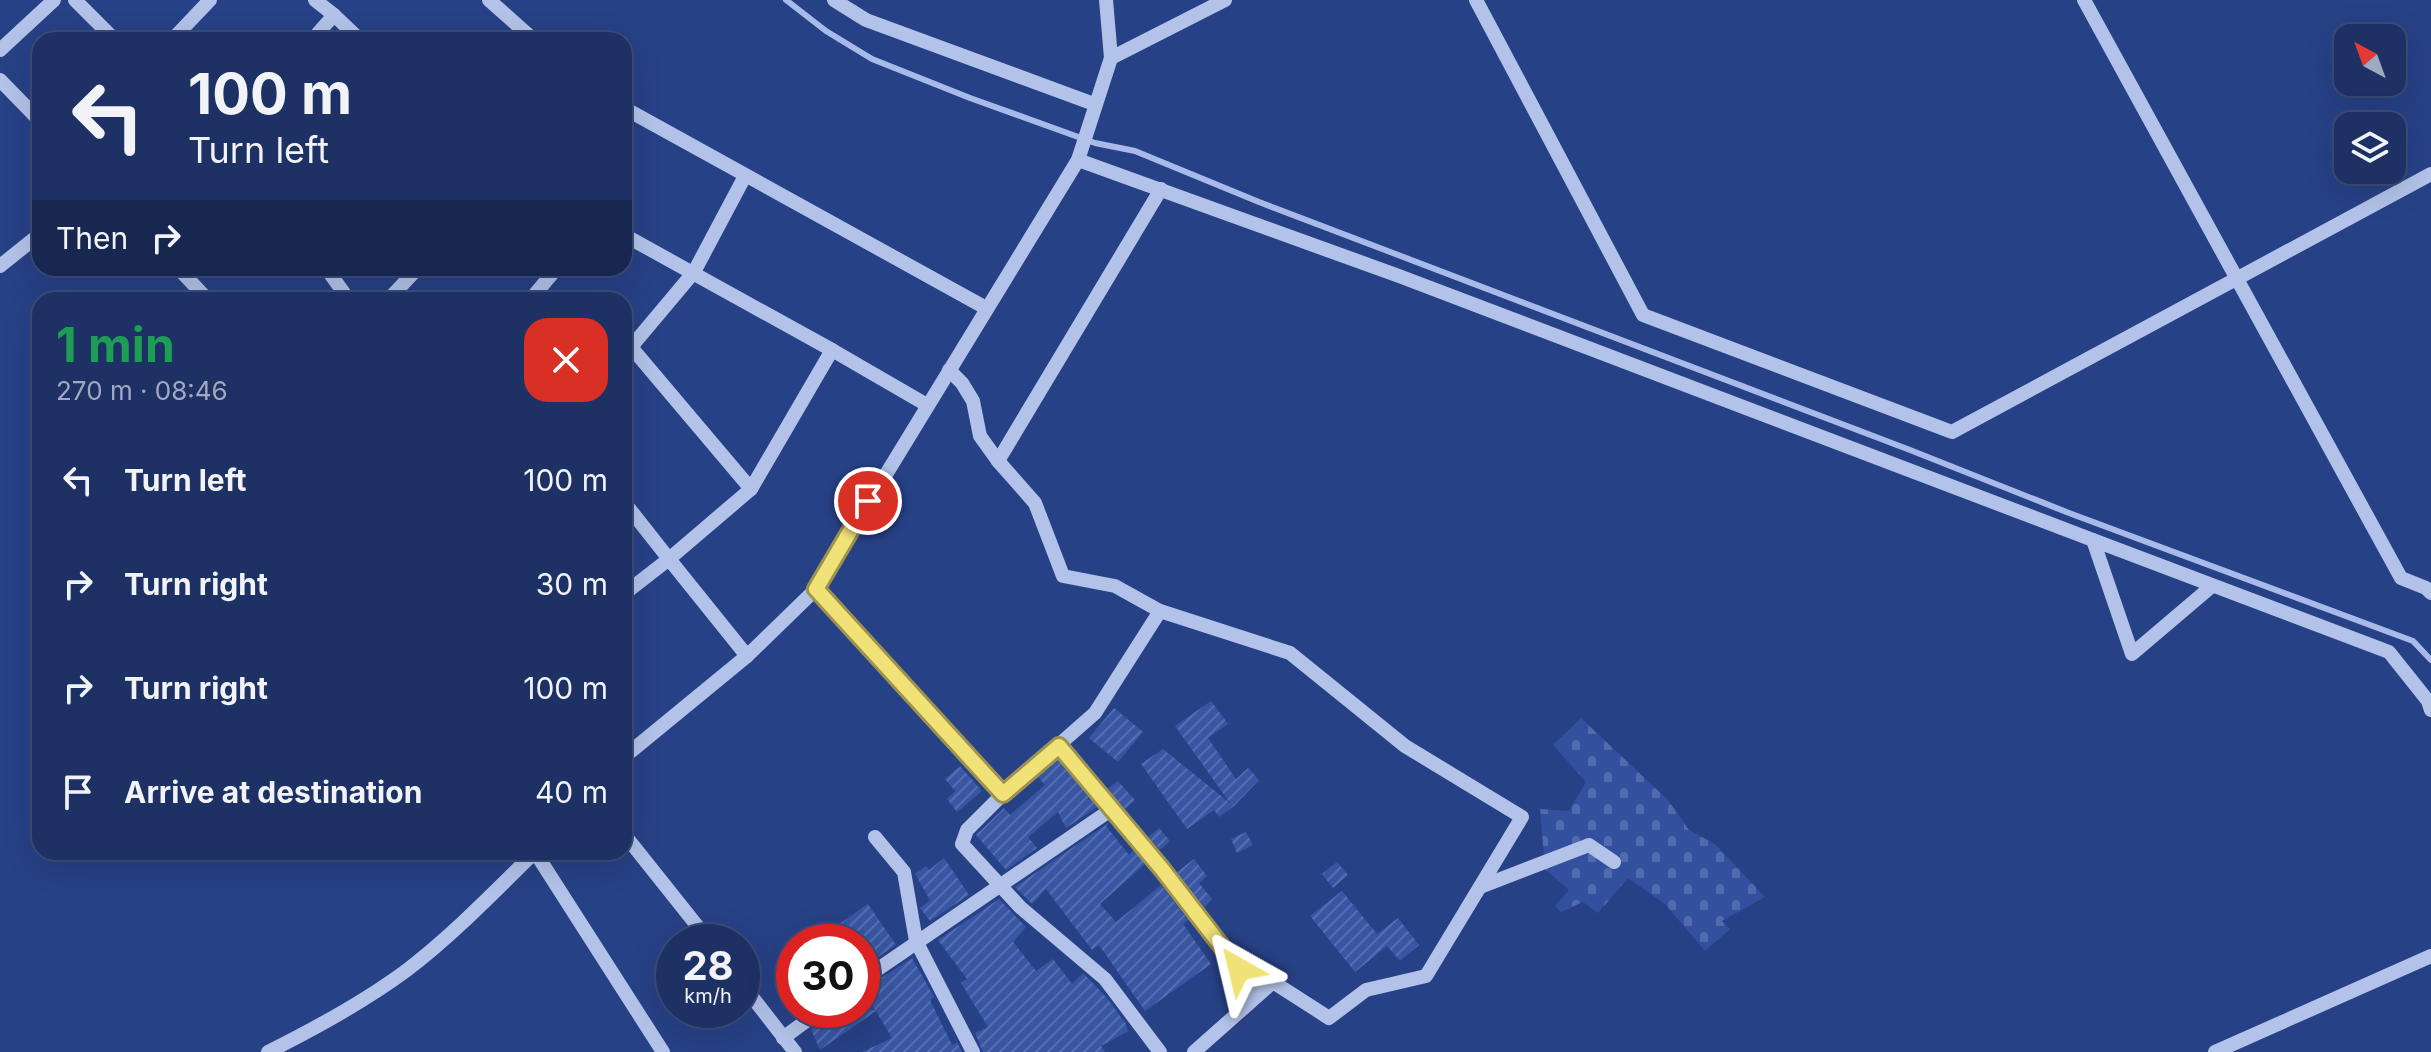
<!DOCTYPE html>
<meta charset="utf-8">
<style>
:root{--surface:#1d3164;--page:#2a3d6d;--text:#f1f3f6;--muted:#a0a9bf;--line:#3b4c78}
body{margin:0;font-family:Inter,sans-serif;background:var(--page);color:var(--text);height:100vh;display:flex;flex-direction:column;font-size:30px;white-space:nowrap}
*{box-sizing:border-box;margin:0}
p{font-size:26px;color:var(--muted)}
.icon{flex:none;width:44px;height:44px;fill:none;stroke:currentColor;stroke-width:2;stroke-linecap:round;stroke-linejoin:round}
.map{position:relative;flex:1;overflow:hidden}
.details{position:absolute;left:32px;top:292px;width:600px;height:568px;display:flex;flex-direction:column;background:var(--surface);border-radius:24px;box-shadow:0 8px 32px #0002,0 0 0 2px var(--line)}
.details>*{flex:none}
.hud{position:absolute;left:32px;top:32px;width:600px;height:244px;border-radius:24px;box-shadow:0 8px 32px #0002,0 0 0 2px var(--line);background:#1d3164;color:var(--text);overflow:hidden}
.needle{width:52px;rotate:319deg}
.controls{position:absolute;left:2334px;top:24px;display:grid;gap:16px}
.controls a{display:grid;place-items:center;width:72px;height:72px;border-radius:16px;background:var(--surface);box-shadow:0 8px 32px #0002,0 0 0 2px var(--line);font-size:40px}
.speed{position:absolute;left:656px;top:924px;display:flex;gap:16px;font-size:40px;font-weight:700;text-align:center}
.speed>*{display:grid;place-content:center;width:104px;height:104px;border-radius:50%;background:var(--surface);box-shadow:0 8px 32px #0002,0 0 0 2px var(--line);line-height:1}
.speed small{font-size:20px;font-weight:400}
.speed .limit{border:12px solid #d22;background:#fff;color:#111}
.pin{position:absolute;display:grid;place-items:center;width:68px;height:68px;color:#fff;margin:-34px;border:4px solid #fff;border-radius:50%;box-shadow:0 2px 8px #0007}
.me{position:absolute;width:88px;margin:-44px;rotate:323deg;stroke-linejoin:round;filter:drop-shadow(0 0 6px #0008)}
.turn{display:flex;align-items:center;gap:28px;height:168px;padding:0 24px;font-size:36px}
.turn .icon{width:104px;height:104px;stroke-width:2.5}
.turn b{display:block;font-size:56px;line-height:68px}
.then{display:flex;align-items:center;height:76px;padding:0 24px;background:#0003;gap:16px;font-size:30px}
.round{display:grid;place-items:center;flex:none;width:84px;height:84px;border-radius:24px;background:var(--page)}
.head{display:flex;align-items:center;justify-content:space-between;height:136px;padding:0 24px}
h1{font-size:48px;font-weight:700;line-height:60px;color:#1e9e55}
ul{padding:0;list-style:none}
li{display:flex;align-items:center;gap:24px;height:104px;padding:0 24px}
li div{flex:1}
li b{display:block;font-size:30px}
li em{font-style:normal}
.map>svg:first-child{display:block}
</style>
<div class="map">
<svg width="2431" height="1052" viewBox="0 0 2431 1052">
<defs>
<pattern id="cemetery-stones" width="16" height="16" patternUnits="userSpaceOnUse" patternTransform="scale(2)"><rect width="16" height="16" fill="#32509e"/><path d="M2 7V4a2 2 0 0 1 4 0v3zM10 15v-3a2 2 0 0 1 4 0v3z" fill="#516aad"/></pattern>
<pattern id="building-hatch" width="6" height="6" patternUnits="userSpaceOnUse" patternTransform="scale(2)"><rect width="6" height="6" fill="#3856a3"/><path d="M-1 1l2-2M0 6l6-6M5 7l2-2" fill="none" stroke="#566fb1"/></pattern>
</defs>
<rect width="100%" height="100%" fill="#274186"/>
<path fill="url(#cemetery-stones)" d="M1581 718 1668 800 1689 830 1715 844 1765 897 1722 921 1730 929 1705 951 1665 904 1628 878 1598 913 1583 902 1561 912 1555 906 1569 890 1545 869 1540 809 1569 811 1586 782 1553 745Z"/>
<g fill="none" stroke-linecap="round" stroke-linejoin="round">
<path stroke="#a7bae9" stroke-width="6" d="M786 0 826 31 872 59 970 98 1095 143 1135 151 1259 202 1910 450 2069 513 2413 641 2431 660"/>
</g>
<g fill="url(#building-hatch)">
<path d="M1211 701 1228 724 1208 738 1236 779 1248 768 1259 780 1234 806 1219 817 1214 810 1187 829 1141 764 1163 749 1230 803 1175 726Z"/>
<path d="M1114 708 1143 732 1118 762 1089 738Z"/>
<path d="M1058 760 1089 798 1087 800 1091 799 1097 807 1066 828 1058 812 1028 837 1037 848 1006 870 976 835 1004 808 1010 815 1045 785 1038 777Z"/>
<path d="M960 766 982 791 957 812 947 799 955 791 945 779Z"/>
<path d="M1118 781 1135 800 1125 809 1108 789Z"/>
<path d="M1110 822 1106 826 1129 855 1134 850 1145 864 1100 904 1116 922 1161 885 1188 920 1183 924 1211 964 1145 1011 1099 945 1092 950 1046 889 1032 904 1015 887Z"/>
<path d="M1159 828 1170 841 1160 850 1148 837Z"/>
<path d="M1246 832 1253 845 1237 853 1231 839Z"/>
<path d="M944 858 969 895 930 921 920 908 930 900 915 874 926 866 929 870Z"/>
<path d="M1194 859 1207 876 1199 883 1212 899 1204 907 1177 872Z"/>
<path d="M1337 862 1348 875 1333 888 1322 874Z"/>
<path d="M1342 891 1377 934 1398 918 1419 945 1400 961 1387 946 1355 972 1310 916Z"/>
<path d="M999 899 1026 927 1013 942 1036 971 1053 959 1072 984 1083 973 1106 997 1126 1024 1128 1031 1101 1046 1105 1052H983L975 1033 988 1027 961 983 967 979 938 940Z"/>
<path d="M868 904 896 945 866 965 862 959V942H813Z"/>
<path d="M912 958 934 997 930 1000 952 1045 957 1042 962 1052H862L892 1038 876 1011 820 1050 811 1030 826 1019 846 1010H875L863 990Z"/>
</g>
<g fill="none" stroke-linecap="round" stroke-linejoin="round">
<g stroke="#b2c2e8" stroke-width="14">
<path d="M75 0 115 40"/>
<path d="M315 0 334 15"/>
<path d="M489 0 534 40"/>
<path d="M834 0 866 20 1094 104"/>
<path d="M1476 0 1643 315 1952 432 2431 174"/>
<path d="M2084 0 2401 578 2426 588 2431 593"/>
<path d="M172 40 210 0"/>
<path d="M312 40 334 15 355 35"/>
<path d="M0 50 54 0"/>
<path d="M1111 58 1225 0"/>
<path d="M0 80 40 121"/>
<path d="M624 108 986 308"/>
<path d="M1078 160 1399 276 2093 540"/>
<path d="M624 235 832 350"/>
<path d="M0 266 40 234"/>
<path d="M178 268 208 300"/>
<path d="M326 268 349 300"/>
<path d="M388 300 418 268"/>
<path d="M530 300 557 268"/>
<path d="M631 347 694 272 745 176"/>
<path d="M624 355 631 347 751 489 669 559 624 502"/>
<path d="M949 370 962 383 973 401 980 436 998 461"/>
<path d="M751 489 832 350 927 405"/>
<path d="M2212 586 2132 654 2093 540 2389 652 2428 701 2431 710"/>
<path d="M816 589 1003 794 967 830 962 844 1020 907 1105 979 1160 1052"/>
<path d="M624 594 669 559 747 656"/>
<path d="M1160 611 1115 586 1063 576 1035 503 998 461 1161 189"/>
<path d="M624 757 747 656 816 589 1078 160 1111 58 1106 0"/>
<path d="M1003 794 1095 713 1160 611 1290 653 1405 746 1522 817 1426 976 1366 990 1329 1018 1273 982 1194 1052"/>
<path d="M1112 809 1162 869 1258 994"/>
<path d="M624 834 710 942"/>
<path d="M875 837 904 872 916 941 973 1052"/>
<path d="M1480 887 1589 845 1614 862"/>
<path d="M862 980 1112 809 1059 746"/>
<path d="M742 984 795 1052"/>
<path d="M783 1038 821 1010"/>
<path d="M268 1052C316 1028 364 1002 407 970 453 935 494 892 535 852L663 1052"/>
<path d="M2215 1052 2431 956"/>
</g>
</g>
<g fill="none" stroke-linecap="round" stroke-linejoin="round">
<g stroke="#9d934e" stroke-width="20">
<path id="route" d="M868 501 816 589 1003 794 1059 746 1162 869 1239 969"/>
</g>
<use href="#route" stroke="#f1e278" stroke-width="14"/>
</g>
</svg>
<div class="controls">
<a><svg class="needle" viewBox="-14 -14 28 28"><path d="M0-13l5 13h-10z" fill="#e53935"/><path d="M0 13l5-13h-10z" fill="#a0a9bf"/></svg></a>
<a><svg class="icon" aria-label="layers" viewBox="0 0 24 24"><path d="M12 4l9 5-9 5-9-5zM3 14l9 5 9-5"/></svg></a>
</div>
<div class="speed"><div>28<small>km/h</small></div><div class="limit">30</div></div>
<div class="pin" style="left:868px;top:501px;background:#d93025"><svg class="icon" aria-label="arrive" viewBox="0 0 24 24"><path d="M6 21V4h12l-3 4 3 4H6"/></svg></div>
<svg class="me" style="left:1239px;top:969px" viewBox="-20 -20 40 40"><path d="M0-17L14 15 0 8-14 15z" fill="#f1e278" stroke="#fff" stroke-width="4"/></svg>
<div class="hud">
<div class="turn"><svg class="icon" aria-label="left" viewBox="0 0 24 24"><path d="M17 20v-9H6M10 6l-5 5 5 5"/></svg><div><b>100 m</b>Turn left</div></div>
<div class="then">Then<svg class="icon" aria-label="right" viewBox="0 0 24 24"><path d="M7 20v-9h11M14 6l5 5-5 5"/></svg></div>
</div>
<section class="details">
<div class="head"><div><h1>1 min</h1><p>270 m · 08:46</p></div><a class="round" style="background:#d93025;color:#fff"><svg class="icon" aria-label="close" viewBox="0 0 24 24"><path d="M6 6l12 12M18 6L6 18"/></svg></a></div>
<ul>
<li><svg class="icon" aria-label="left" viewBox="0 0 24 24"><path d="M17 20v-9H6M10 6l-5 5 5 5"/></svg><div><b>Turn left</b></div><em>100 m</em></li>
<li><svg class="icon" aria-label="right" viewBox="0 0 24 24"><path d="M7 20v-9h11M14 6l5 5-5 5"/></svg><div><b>Turn right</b></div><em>30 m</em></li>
<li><svg class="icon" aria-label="right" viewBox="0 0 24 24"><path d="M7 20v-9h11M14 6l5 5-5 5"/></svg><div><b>Turn right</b></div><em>100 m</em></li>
<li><svg class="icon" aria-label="arrive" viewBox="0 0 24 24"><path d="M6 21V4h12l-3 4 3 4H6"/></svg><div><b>Arrive at destination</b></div><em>40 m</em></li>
</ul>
</section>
</div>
